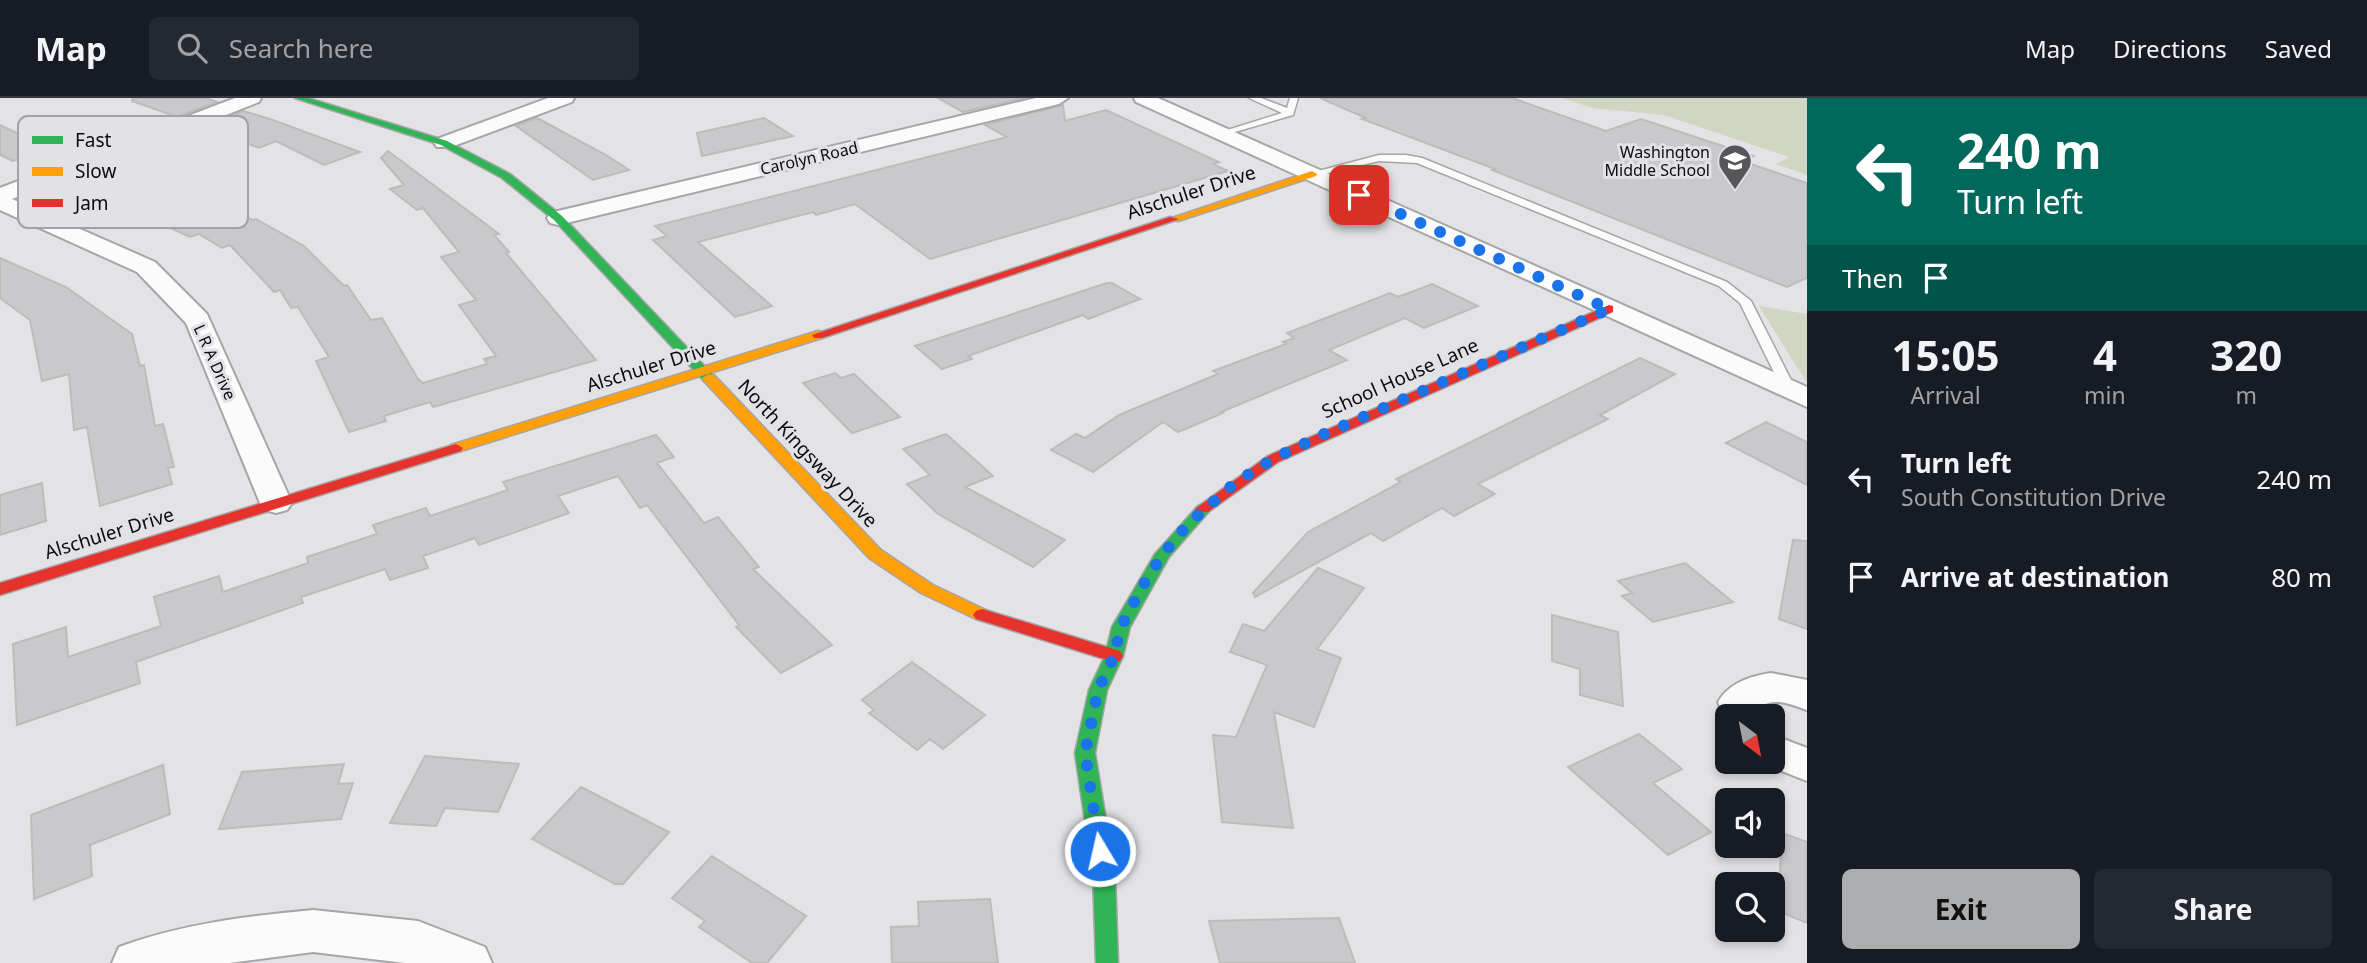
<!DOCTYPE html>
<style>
:root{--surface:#171b24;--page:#242831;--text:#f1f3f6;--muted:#9ea1a6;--line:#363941;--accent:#acadaf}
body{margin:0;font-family:"Noto Sans",sans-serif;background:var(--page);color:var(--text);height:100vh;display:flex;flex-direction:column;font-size:26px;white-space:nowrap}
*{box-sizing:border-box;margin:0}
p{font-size:23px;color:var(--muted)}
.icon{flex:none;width:38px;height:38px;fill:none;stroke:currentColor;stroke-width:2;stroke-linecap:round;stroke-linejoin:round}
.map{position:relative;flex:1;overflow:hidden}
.details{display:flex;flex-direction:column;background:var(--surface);width:560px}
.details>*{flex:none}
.banner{background:#00695c;color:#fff;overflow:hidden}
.needle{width:46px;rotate:148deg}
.tools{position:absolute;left:1715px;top:606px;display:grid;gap:14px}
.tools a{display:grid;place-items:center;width:70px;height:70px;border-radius:10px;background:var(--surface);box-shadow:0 4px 10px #0003;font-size:35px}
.pin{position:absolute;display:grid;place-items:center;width:60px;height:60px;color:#fff;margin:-30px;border-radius:14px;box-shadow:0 4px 10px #0006}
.me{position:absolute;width:77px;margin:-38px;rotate:351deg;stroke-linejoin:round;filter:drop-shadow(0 0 5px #0008)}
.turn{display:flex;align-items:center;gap:24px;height:147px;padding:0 35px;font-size:32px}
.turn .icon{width:91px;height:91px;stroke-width:2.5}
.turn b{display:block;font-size:49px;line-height:60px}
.then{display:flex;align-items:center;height:66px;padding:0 35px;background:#0003;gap:14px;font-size:26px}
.eta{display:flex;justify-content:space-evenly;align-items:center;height:119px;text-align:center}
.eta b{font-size:42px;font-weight:700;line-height:49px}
.primary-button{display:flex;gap:14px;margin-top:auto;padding:14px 35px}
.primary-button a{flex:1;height:80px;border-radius:10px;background:var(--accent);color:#111;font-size:28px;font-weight:700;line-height:80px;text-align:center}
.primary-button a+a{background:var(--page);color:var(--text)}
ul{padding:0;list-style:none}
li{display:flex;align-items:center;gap:21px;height:98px;padding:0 35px}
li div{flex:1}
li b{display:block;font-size:26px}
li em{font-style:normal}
header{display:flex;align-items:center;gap:42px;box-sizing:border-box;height:98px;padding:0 35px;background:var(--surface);border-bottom:2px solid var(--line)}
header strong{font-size:33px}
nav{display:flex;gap:38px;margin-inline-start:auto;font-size:24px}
.search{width:490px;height:63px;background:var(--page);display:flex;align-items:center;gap:18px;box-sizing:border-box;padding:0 24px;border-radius:10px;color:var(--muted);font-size:26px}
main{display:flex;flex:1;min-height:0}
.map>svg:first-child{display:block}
</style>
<header>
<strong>Map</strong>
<div class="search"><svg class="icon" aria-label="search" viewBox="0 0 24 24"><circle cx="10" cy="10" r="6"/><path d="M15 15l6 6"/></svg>Search here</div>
<nav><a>Map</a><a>Directions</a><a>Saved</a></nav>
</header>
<main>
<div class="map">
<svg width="1807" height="865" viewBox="0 0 1807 865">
<rect width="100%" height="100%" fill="#e3e2e5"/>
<g fill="#d1d6c2">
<path d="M1562 0H1807V77L1776 66 1789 59 1664 17 1593 10Z"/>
<path d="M1759 208 1807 216V285Z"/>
</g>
<g fill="#c9c8ca" stroke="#bcbcbd" stroke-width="2">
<path d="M133 0H206L217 4 177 19 132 3Z"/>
<path d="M938 0H1025L963 14Z"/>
<path d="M1320 0H1512L1606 33 1641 21 1753 58 1742 63 1807 85V180L1787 189 1492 72 1495 71 1362 21 1366 20Z"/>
<path d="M1063 7 1065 23 1106 12 1219 64 1213 66 1228 73 930 161 855 106 816 117 813 114 698 144 772 208 735 219 653 142 667 138 655 128 1007 39 985 27Z"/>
<path d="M243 13 270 21 360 54 324 67 276 43 259 50 203 29Z"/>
<path d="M537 20 606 57 629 72 593 82 516 28Z"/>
<path d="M764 20 793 38 702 58 697 35Z"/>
<path d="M0 27 27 40 46 34 88 54 43 71 22 60 13 63 0 57Z"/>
<path d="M388 53 499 136 494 137 509 154 506 155 596 262 433 309 430 304 384 318 386 323 349 334 316 263 329 259 298 209 291 210 280 192 274 194 230 147 222 150 199 136 190 139 129 111 126 112 66 82 112 65 192 102 199 99 253 122 256 121 304 148 344 188 347 187 371 222 382 220 418 281 423 285 487 266 484 261 496 258 459 207 476 202 441 159 459 154 423 110 417 112 390 91 404 87 381 60Z"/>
<path d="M0 160 66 189 132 236 140 268 144 267 155 328 163 326 174 369 168 370 172 386 100 408 87 329 74 332 69 276 42 283 30 222 0 200Z"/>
<path d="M1107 185H1112L1140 201 1088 221 1083 217 968 258 972 261 942 271 915 248Z"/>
<path d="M1432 186 1478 208 1424 230 1405 220 1329 252 1347 262 1221 314 1223 315 1178 334 1163 324 1093 374 1051 352 1076 336 1085 340 1119 317 1218 276 1213 273 1286 246 1283 244 1294 240 1287 235 1390 195 1398 199Z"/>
<path d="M1640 260 1675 276 1600 317 1608 321 1478 386 1495 396 1454 418 1442 410 1383 443 1371 435 1255 499 1253 495 1308 434 1401 384 1396 381Z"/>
<path d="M835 275 841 280 854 276 900 319 852 335 803 285Z"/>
<path d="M1766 324 1807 344V387L1726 345Z"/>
<path d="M946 336 993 378 965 389 1065 442 1033 469 938 416 907 386 930 377 903 351Z"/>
<path d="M656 337 674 359 657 365 704 425 718 419 759 469 753 471 832 547 781 575 736 529 739 527 647 407 640 410 618 378 558 398 569 415 479 447 475 440 423 458 428 470 390 482 385 471 301 499 303 505 136 564 140 585 17 627 13 546 66 529 68 559 161 528 154 499 219 478 223 494 308 465 307 459 377 436 373 427 426 410 430 418 508 392 503 384Z"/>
<path d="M42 385 46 423 0 437V397Z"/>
<path d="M1793 442 1807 443V531L1779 521Z"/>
<path d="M1685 465 1733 504 1653 524 1622 498 1632 495 1618 483Z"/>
<path d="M1318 470 1364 490 1317 551 1341 560 1314 629 1274 614 1293 730 1222 724 1213 637 1236 639 1267 567 1230 554 1243 526 1264 533Z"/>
<path d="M1552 517 1618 534 1623 608 1580 597V571L1552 563Z"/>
<path d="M912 564 985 617 943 651 930 641 917 652 869 615 874 612 862 602Z"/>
<path d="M1639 636 1682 671 1653 685 1711 734 1668 757 1568 669Z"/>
<path d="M425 658 519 666 498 714 445 710 436 728 390 725Z"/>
<path d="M344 666 338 686 353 685 341 721 219 731 242 674Z"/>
<path d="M163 667 170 716 90 747 92 778 34 801 31 717Z"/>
<path d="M581 689 669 734 623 786H615L532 741Z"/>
<path d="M1782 735 1807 744V825L1778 813Z"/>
<path d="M712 758 806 818 767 865H752L699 829 705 823 672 800Z"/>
<path d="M990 801 998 865H892L891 829 919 828 918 804Z"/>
<path d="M1339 820 1355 865H1220L1209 823Z"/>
</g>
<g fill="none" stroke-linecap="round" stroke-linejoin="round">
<g stroke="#a6a5a7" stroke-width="3">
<g id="lane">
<path d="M1249 0H1261L1287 10 1290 0H1298L1293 17 1221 38V34L1282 15Z"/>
<path d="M1379 57H1406L1422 60 1727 184 1751 203 1796 292 1789 296 1784 295 1740 205 1719 188 1417 65 1379 63 1312 79 1307 76Z"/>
</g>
</g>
<g stroke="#a6a5a7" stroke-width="4">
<g id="street">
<path d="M235 0H261L259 4 12 101 155 164 207 216 292 405 287 412 276 415 265 412 260 405 186 225 137 174 0 112V90Z"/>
<path d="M548 0H574L572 4 451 49H437L434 45 437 41Z"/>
<path d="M1036 0H1068L1059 6 558 127 550 125 547 120 550 115 558 113Z"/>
<path d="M1134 0H1158L1807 289V309L1136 4Z"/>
<path d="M1771 575 1807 582V612C1790 606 1775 599 1759 609L1763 618H1727V625L1718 604C1729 585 1750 578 1771 575Z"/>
<path d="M1773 637 1807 650V683L1759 664 1773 663Z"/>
<path d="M313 812 418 823 485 849 492 865H405L313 854 229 865H112L119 849C181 826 248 818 313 812Z"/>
</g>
</g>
<g stroke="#a6a5a7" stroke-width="3">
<g id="fast">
<path d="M295 0H308L447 43 510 76 562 118 716 280 709 284 704 283 554 122 502 80 441 47Z"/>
<path d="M1203 406 1211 411 1169 459 1130 529 1123 558 1107 592 1095 655 1115 777 1118 865H1096L1093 777 1075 655 1089 592 1105 558 1112 529 1155 456 1198 408Z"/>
</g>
</g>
<g stroke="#a6a5a7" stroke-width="3">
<g id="slow">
<path d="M1312 73 1317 76 1316 78 1178 123 1169 121Z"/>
<path d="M818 233 822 234V240L461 353 456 354 449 350 451 347Z"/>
<path d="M709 276 714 277 881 452 933 487 988 513 991 517 988 521H976L921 495 869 460 704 283 702 280Z"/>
</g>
</g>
<g stroke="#a6a5a7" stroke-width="3">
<g id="jam">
<path d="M1170 119 1179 121 822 240H814L812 237Z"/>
<path d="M1609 207 1613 208V214L1278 364 1208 414H1198L1195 411 1268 358Z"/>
<path d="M456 346 463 350 461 353 0 497V485Z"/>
<path d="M982 511 1120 553 1123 558 1120 563 1114 564 976 521 973 517 976 513Z"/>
</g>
</g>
<use href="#lane" fill="#fbfbfb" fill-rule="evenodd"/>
<use href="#street" fill="#fbfbfb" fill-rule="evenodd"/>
<use href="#fast" fill="#30b455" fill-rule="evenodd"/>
<use href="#slow" fill="#ff9f0a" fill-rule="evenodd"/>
<use href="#jam" fill="#e5322d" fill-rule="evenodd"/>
</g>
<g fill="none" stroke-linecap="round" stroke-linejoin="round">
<path stroke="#1a73e8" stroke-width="12" stroke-dasharray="0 21.6" d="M1100 753 1085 655 1098 592 1114 558 1121 529 1143 487 1163 456 1188 426 1235 385 1273 361 1322 337 1609 211 1359 97"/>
</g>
<defs>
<g id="school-pin" transform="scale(1.75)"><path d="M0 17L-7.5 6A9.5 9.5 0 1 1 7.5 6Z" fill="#575759" stroke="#e2e1e6"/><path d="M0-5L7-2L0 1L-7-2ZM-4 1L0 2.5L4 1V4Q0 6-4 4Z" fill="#fff"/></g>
</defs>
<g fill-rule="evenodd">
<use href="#school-pin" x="1735" y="63"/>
</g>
<g text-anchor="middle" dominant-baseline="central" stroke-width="6" stroke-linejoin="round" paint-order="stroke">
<g font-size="16" fill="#0c0c0d" stroke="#e2e1e6" text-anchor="end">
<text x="1710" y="54">Washington<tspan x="1710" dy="18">Middle School</tspan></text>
</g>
<g font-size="16" fill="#0c0c0d" stroke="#e2e1e6">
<text transform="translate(809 60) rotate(-13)">Carolyn Road</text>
<text transform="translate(215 264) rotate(66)">L R A Drive</text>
</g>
<g font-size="19" fill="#0c0c0d" stroke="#e2e1e6">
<text transform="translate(1191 94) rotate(-18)">Alschuler Drive</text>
<text transform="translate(651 268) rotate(-17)">Alschuler Drive</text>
<text transform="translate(1400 280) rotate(-24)">School House Lane</text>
<text transform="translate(808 355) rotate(47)">North Kingsway Drive</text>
<text transform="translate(109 435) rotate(-17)">Alschuler Drive</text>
</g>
</g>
<rect x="18" y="18" width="230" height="112" rx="10" fill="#e2e1e6" stroke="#a2a1a5" stroke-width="2"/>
<rect x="32" y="38" width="31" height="8" fill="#30b455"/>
<rect x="32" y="69" width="31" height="9" fill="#ff9f0a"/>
<rect x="32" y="101" width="31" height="8" fill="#e5322d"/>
<g font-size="19" fill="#0c0c0d">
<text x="75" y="49">Fast</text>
<text x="75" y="80">Slow</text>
<text x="75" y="112">Jam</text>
</g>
</svg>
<div class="tools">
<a><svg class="needle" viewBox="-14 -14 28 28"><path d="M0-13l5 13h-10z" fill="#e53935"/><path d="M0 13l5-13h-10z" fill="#9ea1a6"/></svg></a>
<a><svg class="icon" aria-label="sound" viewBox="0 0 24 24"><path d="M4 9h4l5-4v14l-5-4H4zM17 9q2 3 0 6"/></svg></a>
<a><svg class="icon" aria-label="search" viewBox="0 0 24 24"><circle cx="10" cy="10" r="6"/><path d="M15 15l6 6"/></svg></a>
</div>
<div class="pin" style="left:1359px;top:97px;background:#d93025"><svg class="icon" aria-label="arrive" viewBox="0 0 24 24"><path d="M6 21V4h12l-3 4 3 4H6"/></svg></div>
<svg class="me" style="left:1100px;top:753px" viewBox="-20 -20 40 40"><circle r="17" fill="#1a73e8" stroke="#fff" stroke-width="3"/><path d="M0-11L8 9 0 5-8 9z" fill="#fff"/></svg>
</div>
<section class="details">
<div class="banner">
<div class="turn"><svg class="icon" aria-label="left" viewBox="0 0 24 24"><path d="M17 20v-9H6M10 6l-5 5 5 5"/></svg><div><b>240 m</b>Turn left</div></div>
<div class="then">Then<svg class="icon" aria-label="arrive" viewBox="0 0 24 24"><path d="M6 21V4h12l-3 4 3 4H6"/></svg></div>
</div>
<div class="eta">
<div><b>15:05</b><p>Arrival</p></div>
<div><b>4</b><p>min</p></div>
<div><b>320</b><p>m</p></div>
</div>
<ul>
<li><svg class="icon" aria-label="left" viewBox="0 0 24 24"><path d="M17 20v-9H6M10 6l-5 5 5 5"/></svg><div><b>Turn left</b><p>South Constitution Drive</p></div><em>240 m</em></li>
<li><svg class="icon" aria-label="arrive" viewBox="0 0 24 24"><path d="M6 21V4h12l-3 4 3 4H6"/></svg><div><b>Arrive at destination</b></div><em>80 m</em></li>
</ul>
<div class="primary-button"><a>Exit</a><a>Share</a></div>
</section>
</main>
